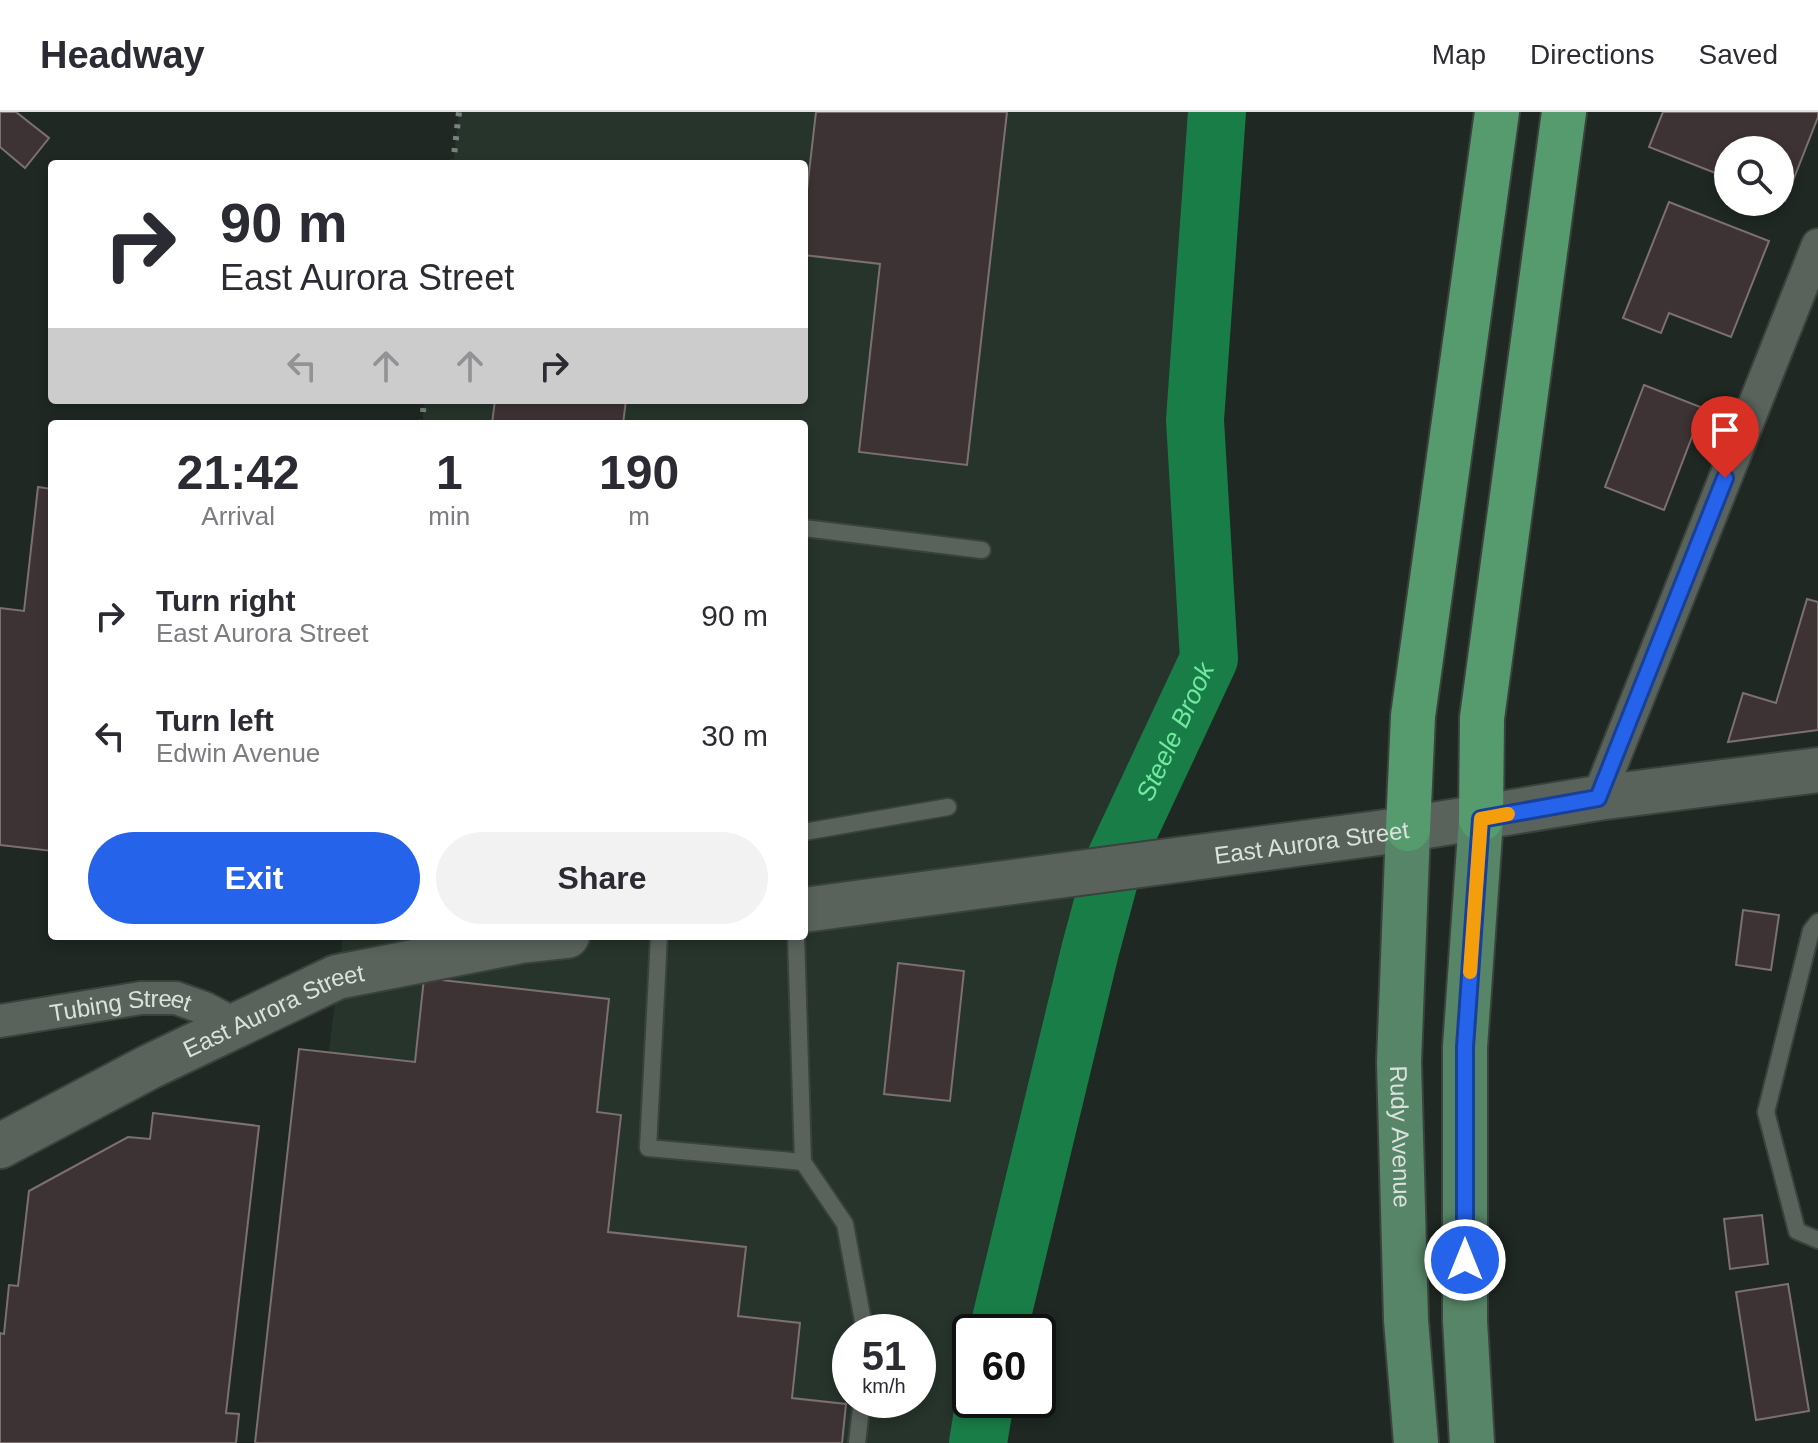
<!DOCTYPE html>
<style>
:root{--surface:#fff;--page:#f2f2f3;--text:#2b2b33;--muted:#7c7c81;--line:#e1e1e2;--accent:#2563eb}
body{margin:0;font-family:Helvetica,sans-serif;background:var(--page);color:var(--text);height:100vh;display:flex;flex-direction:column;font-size:30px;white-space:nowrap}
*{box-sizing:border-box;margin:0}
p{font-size:26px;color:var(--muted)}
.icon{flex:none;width:44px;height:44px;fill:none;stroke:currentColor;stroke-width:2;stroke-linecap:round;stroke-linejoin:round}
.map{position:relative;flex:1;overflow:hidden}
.panel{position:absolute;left:48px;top:308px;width:760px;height:520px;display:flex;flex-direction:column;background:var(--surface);border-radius:8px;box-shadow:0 4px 12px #0003}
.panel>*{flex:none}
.guide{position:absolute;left:48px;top:48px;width:760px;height:244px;border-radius:8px;box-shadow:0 4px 12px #0003;background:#fff;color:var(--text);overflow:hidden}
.buttons{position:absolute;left:1714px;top:24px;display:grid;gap:16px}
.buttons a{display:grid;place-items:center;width:80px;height:80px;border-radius:50%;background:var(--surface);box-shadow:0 4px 12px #0003;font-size:40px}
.speed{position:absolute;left:832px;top:1202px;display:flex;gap:16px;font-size:40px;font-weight:700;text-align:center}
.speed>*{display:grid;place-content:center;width:104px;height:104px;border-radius:50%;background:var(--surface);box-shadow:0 4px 12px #0003;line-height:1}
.speed small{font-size:20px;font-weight:400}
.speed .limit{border:4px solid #111;border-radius:12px;background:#fff;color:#111}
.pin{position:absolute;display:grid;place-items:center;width:68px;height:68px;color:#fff;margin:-82px -34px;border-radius:50% 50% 50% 0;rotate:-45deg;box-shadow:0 0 8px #0007}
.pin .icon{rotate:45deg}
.me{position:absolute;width:88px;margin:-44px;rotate:0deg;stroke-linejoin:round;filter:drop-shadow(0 0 6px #0008)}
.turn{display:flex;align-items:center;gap:28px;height:168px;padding:0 40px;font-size:36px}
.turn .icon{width:104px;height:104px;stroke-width:2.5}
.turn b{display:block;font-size:56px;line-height:68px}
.lanes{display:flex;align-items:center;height:76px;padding:0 40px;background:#0003;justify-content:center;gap:40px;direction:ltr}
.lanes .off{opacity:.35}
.eta{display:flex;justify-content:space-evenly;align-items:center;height:136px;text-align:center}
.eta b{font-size:48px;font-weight:700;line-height:56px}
.primary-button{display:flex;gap:16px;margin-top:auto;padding:16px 40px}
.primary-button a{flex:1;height:92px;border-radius:48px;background:var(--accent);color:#fff;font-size:32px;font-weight:700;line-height:92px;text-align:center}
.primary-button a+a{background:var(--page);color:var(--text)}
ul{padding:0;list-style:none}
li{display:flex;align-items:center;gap:24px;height:120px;padding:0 40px}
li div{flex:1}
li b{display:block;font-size:30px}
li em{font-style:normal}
header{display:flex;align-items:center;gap:48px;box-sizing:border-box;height:112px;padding:0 40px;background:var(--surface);border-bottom:2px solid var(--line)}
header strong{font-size:38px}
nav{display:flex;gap:44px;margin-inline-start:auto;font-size:28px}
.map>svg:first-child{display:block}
</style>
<header>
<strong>Headway</strong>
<nav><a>Map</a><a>Directions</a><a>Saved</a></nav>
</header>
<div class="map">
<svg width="1818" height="1331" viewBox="0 0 1818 1331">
<rect width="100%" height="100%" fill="#1f2822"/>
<path fill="#26342b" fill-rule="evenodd" d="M459 0H1217L1195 308 1209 547 1114 750 1090 839 998 1220H970V1288H985L978 1331H281L343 824H804V312H422L424 288H804V52H453ZM850 1220H918V1288H850Z"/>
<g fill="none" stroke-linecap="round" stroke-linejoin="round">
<g stroke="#197d48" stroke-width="58">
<path id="s1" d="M998 1220 1090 839 1114 750 1209 547 1195 308 1217 0"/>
<path d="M978 1331 985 1288"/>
</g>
</g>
<g fill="#3e3334" stroke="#7c7071" stroke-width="2">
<path d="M0 0H16L49 26 25 56 0 35Z"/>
<path d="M816 0H1007L967 353 859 340 880 152 804 143V104Z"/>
<path d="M1663 0H1818V5L1785 89 1780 87V38H1728V66L1649 35Z"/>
<path d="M1669 90 1769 129 1731 225 1669 201 1661 221 1623 206Z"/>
<path d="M1644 273 1703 296 1664 398 1605 375Z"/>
<path d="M495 288H626L623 312H492Z"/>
<path d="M38 375 52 377V739L0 733V496L24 499Z"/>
<path d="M1807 487 1818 490V618L1728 630 1743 581 1776 591Z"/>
<path d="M1743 798 1779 803 1771 858 1736 853Z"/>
<path d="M898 851 964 859 950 989 884 982Z"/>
<path d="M424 866 609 887 597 1000 621 1003 608 1120 746 1135 738 1204 800 1211 792 1286 846 1292 842 1331H255L299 937 415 950Z"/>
<path d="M153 1001 259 1014 226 1301 239 1302 236 1331H0V1221L4 1222 9 1173 18 1174 29 1079 128 1025 150 1027Z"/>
<path d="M1762 1103 1768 1152 1730 1157 1724 1107Z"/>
<path d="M1788 1172 1809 1299 1756 1308 1736 1180Z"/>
</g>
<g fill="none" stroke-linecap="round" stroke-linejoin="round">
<g stroke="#3b423d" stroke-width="20">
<g id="lane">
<path d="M804 416 982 438"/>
<path d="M804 720 948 695"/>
<path d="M1818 810 1811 819 1766 1000 1797 1119 1818 1128"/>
<path d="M659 824 648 1036 803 1050 796 824"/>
<path d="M803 1050 845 1112 865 1220"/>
<path d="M857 1331 862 1288"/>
</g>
</g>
<g stroke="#3b423d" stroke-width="36">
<g id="street">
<path d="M1598 686 1818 133"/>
<path id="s2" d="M0 909 141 886H176L204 896 236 913"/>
</g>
</g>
<g stroke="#3b423d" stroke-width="48">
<g id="secondary">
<path id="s3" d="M804 798 1408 717 1598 686 1818 658"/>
<path id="s4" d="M0 1034 149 955 337 865 521 829 567 824"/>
</g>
</g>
<g stroke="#3b423d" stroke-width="48">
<g id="primary">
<path id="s5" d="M1408 717 1399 950 1406 1208 1416 1331"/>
<path d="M1472 1331 1465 1209V935L1481 707"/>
</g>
</g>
<g stroke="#3b423d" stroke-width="48">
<g id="highway">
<path d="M1481 707 1482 606 1564 0"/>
<path d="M1408 717 1413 604 1497 0"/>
</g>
</g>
<use href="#lane" stroke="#59635c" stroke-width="16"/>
<use href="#street" stroke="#59635c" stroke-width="32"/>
<use href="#secondary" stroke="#59635c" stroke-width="44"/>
<use href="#primary" stroke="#578567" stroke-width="44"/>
<use href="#highway" stroke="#569b6e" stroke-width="44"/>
<g stroke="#7b827d" stroke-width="6" stroke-dasharray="4 8" stroke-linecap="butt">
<path d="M453 52 459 0"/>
<path d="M422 312 424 288"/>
</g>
</g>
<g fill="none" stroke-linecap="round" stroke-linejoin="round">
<g stroke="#184099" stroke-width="20">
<path id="route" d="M1465 1148V935L1481 707 1598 686 1725 366"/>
</g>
<use href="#route" stroke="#2563eb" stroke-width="14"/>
<path stroke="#f59e0b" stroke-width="14" d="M1470 860 1481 707 1508 702"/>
</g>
<g text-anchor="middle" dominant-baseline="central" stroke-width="7" stroke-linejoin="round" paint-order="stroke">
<g font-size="24" fill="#dbe1dd" stroke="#161e18">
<text stroke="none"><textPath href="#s3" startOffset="512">East Aurora Street</textPath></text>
<text stroke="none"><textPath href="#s2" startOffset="122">Tubing Street</textPath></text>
<text stroke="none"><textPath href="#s4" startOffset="306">East Aurora Street</textPath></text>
<text stroke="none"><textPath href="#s5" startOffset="308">Rudy Avenue</textPath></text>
</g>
<g font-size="26" font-style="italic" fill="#71e99e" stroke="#161e18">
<text stroke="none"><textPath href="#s1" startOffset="628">Steele Brook</textPath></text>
</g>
</g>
</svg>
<div class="buttons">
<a><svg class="icon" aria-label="search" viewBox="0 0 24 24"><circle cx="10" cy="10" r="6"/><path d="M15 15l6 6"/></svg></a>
</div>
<div class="speed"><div>51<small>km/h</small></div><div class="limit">60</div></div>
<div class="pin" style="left:1725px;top:366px;background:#d93025"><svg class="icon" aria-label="arrive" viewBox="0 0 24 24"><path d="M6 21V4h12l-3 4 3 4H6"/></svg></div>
<svg class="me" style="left:1465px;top:1148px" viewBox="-20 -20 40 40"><circle r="17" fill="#2563eb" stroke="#fff" stroke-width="3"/><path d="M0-11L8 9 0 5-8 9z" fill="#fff"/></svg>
<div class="guide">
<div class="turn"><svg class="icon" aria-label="right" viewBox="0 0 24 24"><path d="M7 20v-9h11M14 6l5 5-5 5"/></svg><div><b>90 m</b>East Aurora Street</div></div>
<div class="lanes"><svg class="icon off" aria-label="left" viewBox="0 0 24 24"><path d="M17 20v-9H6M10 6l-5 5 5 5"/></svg><svg class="icon off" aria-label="ahead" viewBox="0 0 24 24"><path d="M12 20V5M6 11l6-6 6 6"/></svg><svg class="icon off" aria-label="ahead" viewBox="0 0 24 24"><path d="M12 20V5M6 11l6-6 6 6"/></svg><svg class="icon" aria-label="right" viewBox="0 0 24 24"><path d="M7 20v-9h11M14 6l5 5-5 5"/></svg></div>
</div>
<section class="panel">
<div class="eta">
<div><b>21:42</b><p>Arrival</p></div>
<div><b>1</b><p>min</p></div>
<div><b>190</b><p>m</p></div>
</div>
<ul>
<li><svg class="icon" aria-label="right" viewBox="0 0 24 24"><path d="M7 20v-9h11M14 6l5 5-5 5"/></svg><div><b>Turn right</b><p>East Aurora Street</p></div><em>90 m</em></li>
<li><svg class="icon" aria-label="left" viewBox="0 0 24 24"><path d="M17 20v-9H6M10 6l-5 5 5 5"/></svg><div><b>Turn left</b><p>Edwin Avenue</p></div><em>30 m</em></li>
</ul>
<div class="primary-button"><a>Exit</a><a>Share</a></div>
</section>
</div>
